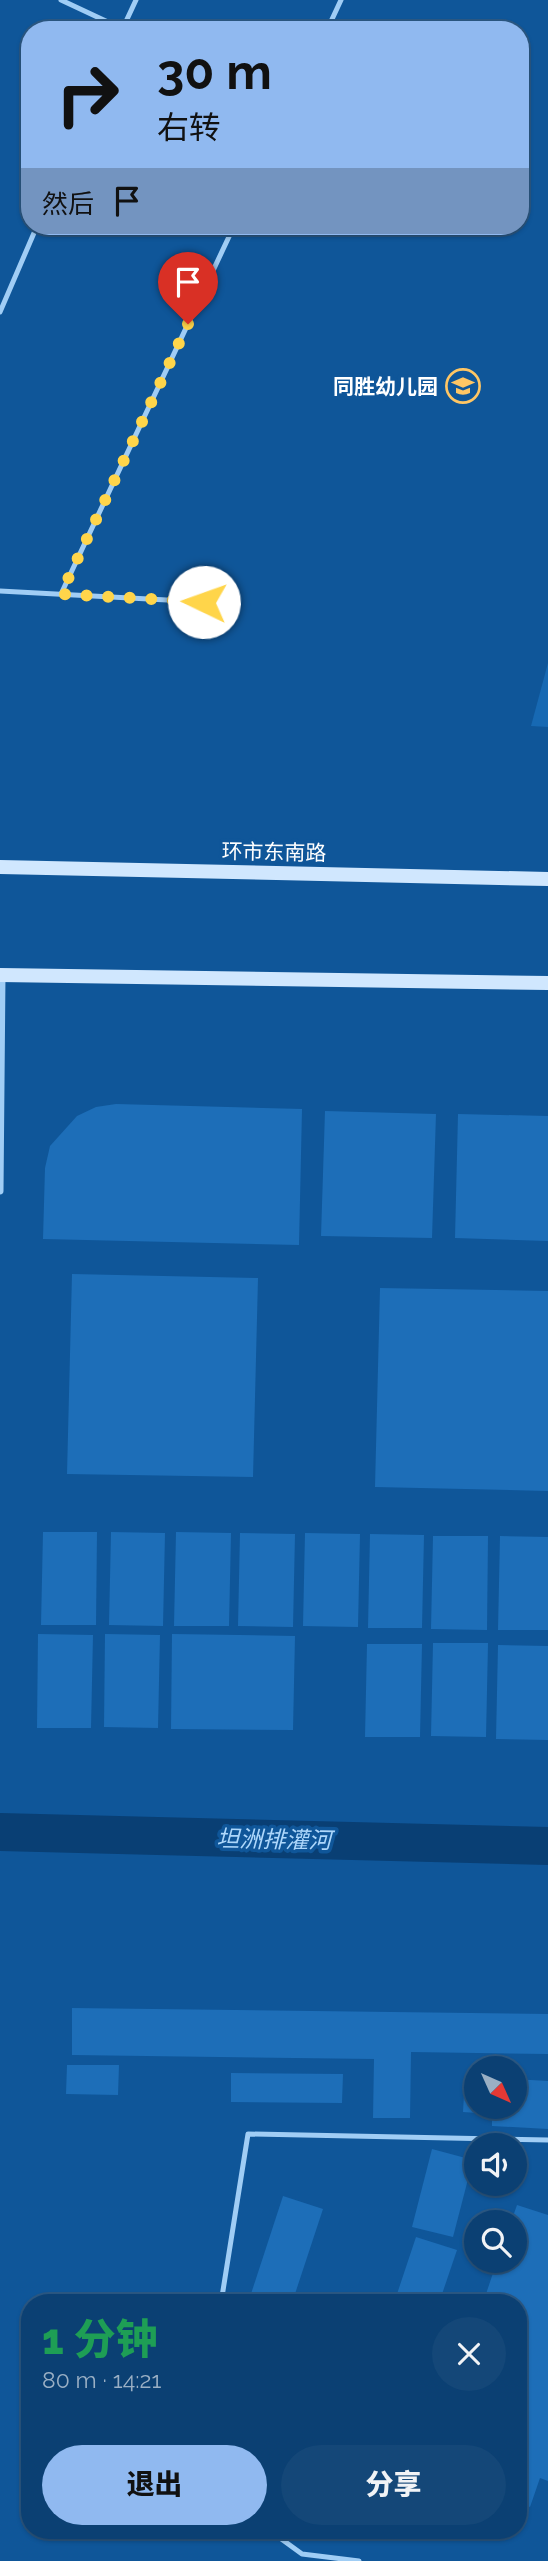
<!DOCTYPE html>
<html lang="zh">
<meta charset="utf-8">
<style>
:root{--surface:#0b4073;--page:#144778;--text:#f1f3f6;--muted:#9aafc4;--line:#2b5985;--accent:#90b9f0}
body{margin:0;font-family:Raleway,"Noto Sans SC",sans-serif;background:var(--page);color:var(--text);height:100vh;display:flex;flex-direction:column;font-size:26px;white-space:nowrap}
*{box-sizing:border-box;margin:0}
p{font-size:23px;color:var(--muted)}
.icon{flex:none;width:38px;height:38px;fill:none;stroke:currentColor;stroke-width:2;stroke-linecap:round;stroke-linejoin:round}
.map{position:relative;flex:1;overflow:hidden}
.panel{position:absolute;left:21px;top:2294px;width:506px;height:245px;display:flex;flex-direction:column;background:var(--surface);border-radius:28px;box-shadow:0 2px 5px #0004,0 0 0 2px var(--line)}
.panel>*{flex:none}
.top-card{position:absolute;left:21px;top:21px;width:508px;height:214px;border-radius:28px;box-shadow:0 2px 5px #0004,0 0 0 2px var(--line);background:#90b9f0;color:#111;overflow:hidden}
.needle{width:46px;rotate:135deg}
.fabs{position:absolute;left:464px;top:2056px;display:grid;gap:14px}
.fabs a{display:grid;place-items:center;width:63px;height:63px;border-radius:50%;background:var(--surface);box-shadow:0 2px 5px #0004,0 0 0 2px var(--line);font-size:35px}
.pin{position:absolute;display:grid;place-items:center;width:60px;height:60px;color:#fff;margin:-72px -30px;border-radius:50% 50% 50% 0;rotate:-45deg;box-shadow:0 0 7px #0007}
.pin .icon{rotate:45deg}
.me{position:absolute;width:77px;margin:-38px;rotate:273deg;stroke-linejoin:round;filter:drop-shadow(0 0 5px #0008)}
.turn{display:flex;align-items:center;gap:24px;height:147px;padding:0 21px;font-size:32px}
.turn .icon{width:91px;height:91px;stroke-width:2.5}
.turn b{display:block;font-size:49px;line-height:60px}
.then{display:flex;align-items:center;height:66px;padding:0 21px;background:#0003;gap:14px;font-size:26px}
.round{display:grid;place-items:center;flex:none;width:74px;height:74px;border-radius:37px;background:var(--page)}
.headline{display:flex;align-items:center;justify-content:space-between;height:119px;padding:0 21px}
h1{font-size:42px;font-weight:800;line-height:52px;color:#1e9e55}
.button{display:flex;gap:14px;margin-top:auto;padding:14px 21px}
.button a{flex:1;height:80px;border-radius:42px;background:var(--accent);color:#111;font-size:28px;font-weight:800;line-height:80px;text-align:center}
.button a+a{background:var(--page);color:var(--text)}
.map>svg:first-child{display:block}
</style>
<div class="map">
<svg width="548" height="2561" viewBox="0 0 548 2561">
<rect width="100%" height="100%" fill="#0f5699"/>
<path fill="#1769b3" d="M548 663V727L531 726Z"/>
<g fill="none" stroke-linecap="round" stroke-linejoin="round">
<path stroke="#093f74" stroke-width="38" d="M0 1832 548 1846"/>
</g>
<g fill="#1d6eb8">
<path d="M116 1104 302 1109 299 1245 43 1239 45 1168 50 1146 77 1116 96 1107Z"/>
<path d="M325 1111 436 1114 432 1238 321 1236Z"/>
<path d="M458 1114 548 1116V1241L455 1238Z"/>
<path d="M72 1274 258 1278 253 1477 67 1474Z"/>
<path d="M380 1288 548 1291V1491L375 1487Z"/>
<path d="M43 1532H97L96 1625H41Z"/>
<path d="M111 1532 165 1533 163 1626 109 1625Z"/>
<path d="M176 1532 231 1533 229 1626H174Z"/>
<path d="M240 1533 295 1534 293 1627 238 1626Z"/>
<path d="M305 1533 360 1534 358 1627 303 1626Z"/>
<path d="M370 1534 424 1535 422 1628H368Z"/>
<path d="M433 1536H488L487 1630 431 1629Z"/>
<path d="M500 1536 548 1537V1630H498Z"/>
<path d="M38 1634 93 1635 91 1728H37Z"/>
<path d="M105 1634 160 1635 158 1728 104 1727Z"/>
<path d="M172 1634 295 1636 293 1730 171 1729Z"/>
<path d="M433 1643H488L486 1737 431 1736Z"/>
<path d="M367 1644H422L420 1737H365Z"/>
<path d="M498 1645 548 1646V1740L496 1739Z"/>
<path d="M72 2008 548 2014V2054L411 2052 410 2118H373L374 2059 72 2055Z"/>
<path d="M67 2065H119L118 2095 66 2094Z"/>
<path d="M231 2073 343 2074 342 2103 231 2102Z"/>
<path d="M465 2076 476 2077V2107H514V2079L548 2081V2129L492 2126V2114L463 2112Z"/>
<path d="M432 2149 473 2160 453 2237 412 2227Z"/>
<path d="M283 2196 323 2209 292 2303H248Z"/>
<path d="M517 2205 548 2215V2481L540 2478 530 2507 518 2502V2485L522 2486 526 2473 518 2470V2303H483L497 2261H514V2222H511Z"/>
<path d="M416 2237 457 2250 439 2303H394Z"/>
</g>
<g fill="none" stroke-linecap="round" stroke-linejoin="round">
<g stroke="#a0cdf5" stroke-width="5">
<path d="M61 0 125 30"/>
<path d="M122 30 136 0"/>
<path d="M327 30 341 0"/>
<path d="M0 312 37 226"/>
<path d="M0 591 204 602"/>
<path d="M61 594 234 226"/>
<path d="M221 2303 248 2134 548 2140"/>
<path d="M269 2530 302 2554 359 2561"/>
</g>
<path stroke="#a0cdf5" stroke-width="7" d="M0 1191 2 975"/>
<g stroke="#d0e7fe" stroke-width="14">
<path d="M0 867 548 879"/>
<path d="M0 975 548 983"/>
</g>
</g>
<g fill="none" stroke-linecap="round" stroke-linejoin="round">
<path stroke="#ffd54a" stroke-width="12" stroke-dasharray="0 21.6" d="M188 324 61 594 204 602"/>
</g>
<defs>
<g id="school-ring" transform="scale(1.75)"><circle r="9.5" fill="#0f5699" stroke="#ffc664" stroke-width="1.5"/><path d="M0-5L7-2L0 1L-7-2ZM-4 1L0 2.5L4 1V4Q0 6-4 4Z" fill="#ffc664"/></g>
</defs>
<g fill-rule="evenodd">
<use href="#school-ring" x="463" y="386"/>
</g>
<g text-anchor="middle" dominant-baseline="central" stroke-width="7" stroke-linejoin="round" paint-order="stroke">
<g font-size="21" font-weight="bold" fill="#fff" stroke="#0f5699" text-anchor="end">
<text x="438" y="386">同胜幼儿园</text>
</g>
<g font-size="21" fill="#fff" stroke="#0f5699">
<text transform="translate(274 852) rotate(1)">环市东南路</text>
</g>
<g font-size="23" font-style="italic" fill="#add7fb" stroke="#0f5699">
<text transform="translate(274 1839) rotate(1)">坦洲排灌河</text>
</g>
</g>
</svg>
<div class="fabs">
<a><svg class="needle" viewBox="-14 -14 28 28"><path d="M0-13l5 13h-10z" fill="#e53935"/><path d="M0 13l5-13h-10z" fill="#9aafc4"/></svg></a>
<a><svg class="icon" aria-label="sound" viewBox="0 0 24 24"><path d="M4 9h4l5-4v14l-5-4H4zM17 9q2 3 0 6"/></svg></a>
<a><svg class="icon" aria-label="search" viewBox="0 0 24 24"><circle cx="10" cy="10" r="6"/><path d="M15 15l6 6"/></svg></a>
</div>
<div class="pin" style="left:188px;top:324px;background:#d93025"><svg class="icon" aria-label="arrive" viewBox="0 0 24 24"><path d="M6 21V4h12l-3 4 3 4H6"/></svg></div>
<svg class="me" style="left:204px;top:602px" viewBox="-20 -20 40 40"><circle r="19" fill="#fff"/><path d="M0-13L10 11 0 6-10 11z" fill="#ffd54a"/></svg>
<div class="top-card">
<div class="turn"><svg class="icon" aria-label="right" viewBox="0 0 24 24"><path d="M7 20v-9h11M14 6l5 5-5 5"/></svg><div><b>30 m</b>右转</div></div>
<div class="then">然后<svg class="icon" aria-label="arrive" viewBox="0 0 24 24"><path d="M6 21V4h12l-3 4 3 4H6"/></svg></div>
</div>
<section class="panel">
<div class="headline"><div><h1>1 分钟</h1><p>80 m · 14:21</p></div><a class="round"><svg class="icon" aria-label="close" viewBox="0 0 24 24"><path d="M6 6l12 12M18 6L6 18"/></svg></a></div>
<div class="button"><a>退出</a><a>分享</a></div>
</section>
</div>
